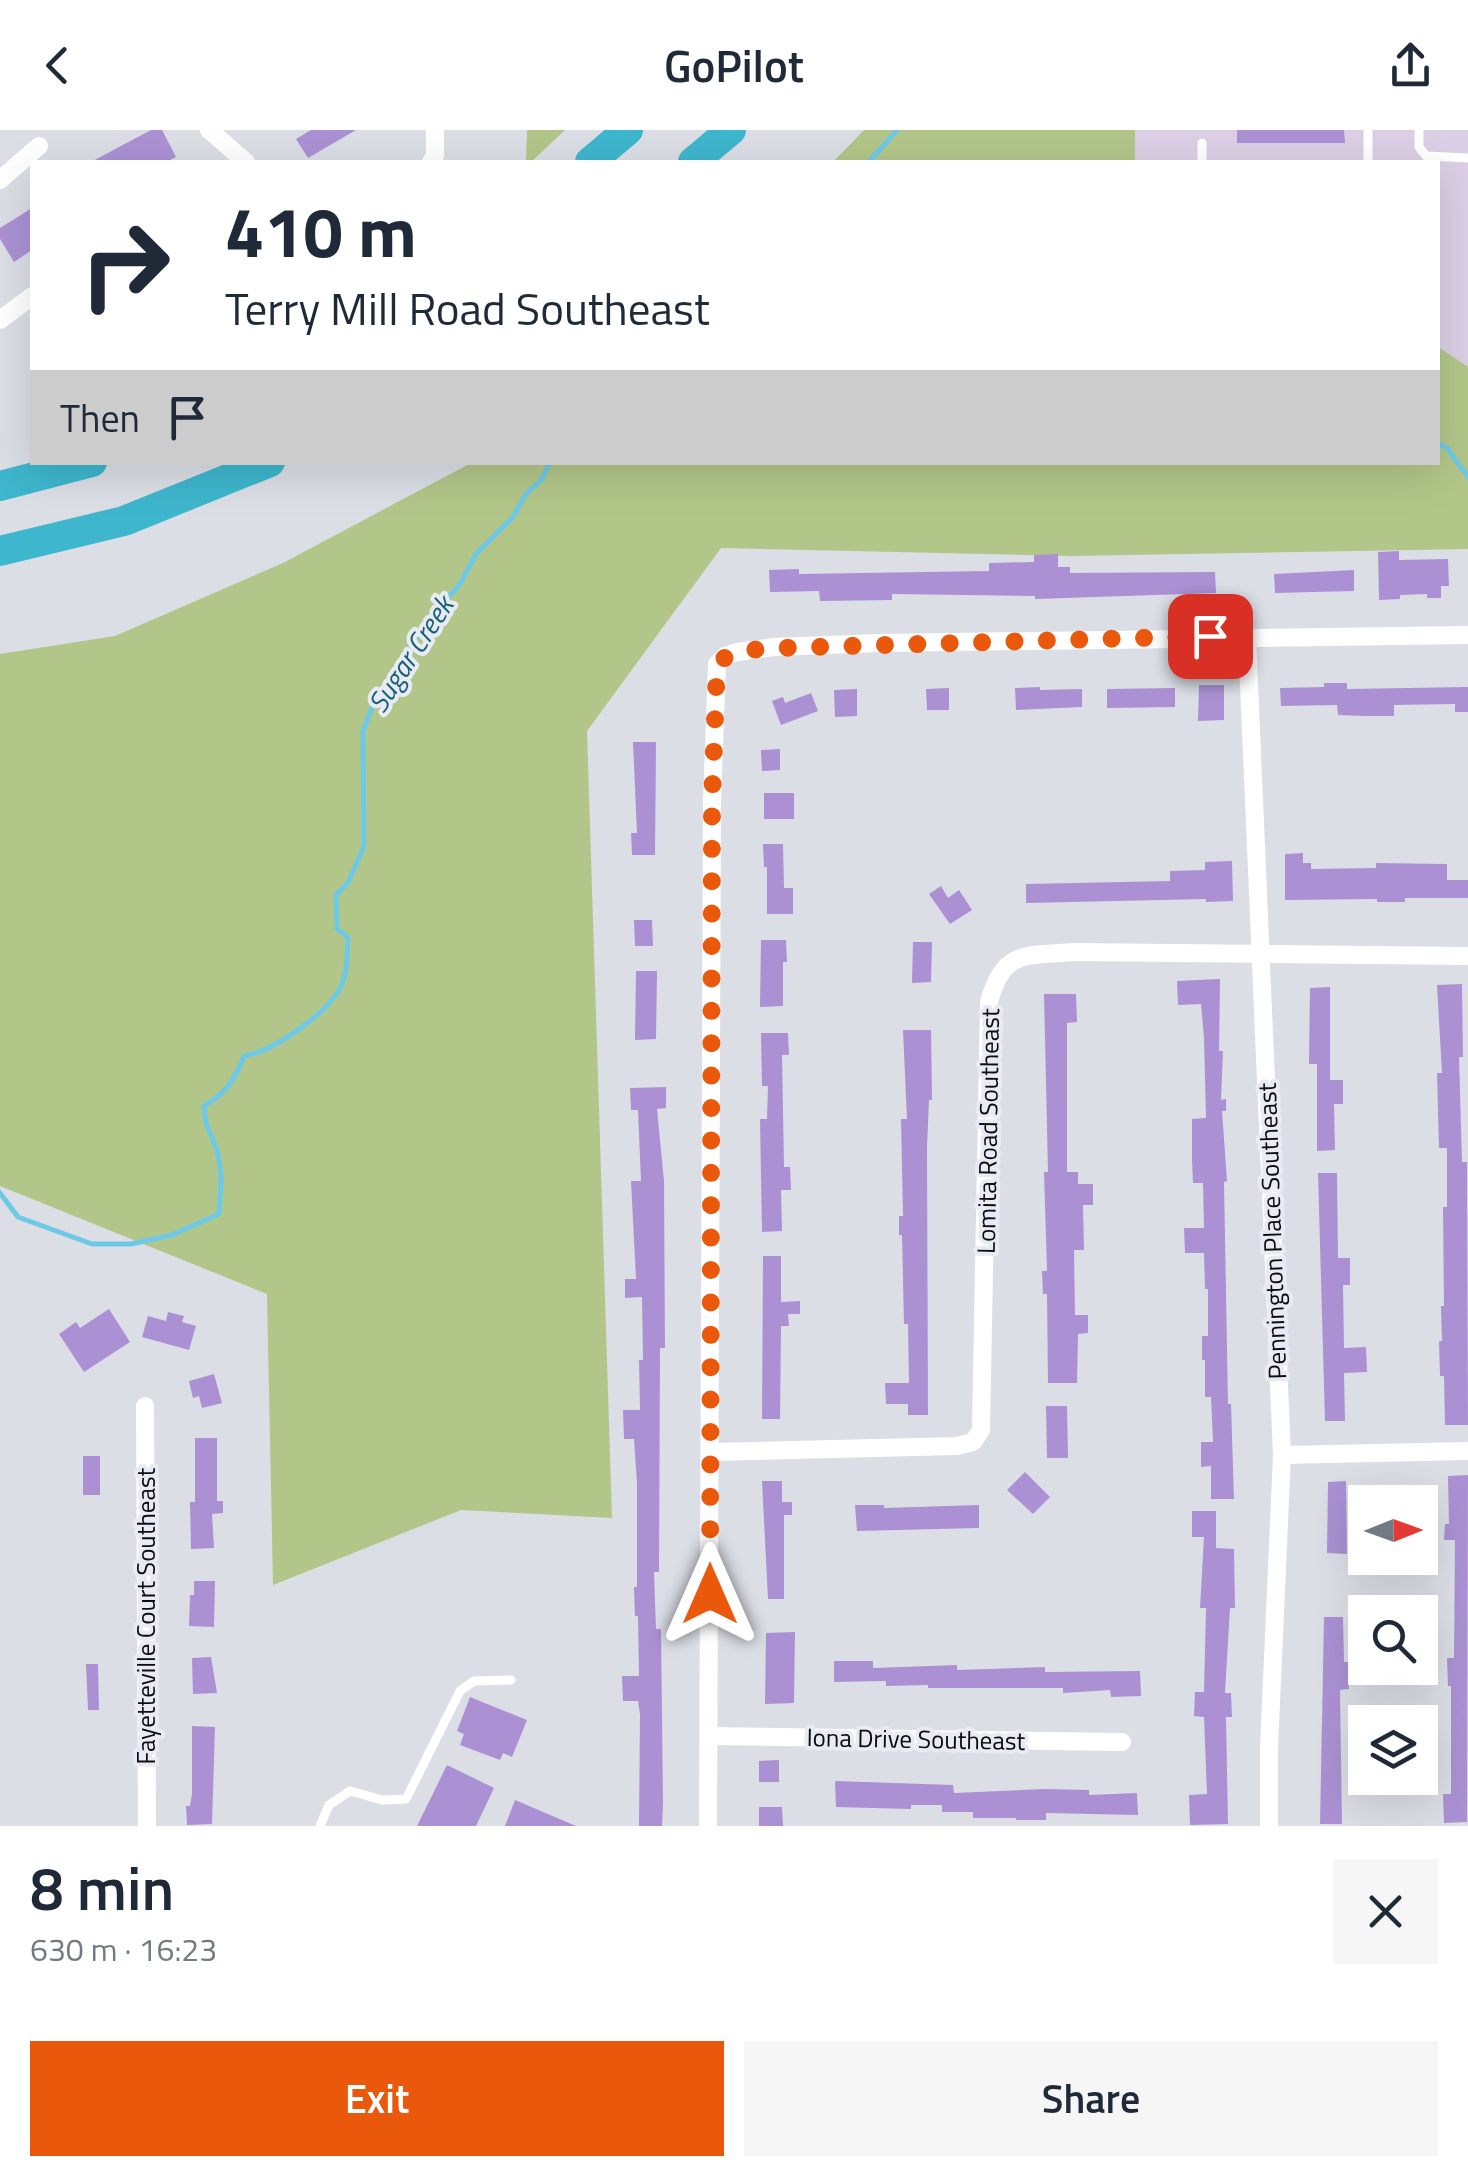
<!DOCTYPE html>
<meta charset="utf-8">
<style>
:root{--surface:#fff;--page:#f6f6f7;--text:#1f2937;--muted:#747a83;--accent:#ea580c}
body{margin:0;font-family:"Titillium Web",sans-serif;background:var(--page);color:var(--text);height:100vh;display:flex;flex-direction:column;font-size:38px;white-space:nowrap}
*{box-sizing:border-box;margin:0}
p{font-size:32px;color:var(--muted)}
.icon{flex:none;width:55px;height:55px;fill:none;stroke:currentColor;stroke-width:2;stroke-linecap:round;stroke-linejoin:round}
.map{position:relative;height:1696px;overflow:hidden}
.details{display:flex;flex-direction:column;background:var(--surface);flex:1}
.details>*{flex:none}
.hud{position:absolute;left:30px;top:30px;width:1410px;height:305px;border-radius:0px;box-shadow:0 10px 40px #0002;background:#fff;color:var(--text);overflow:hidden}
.needle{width:65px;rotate:89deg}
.tools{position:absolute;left:1348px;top:1355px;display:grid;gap:20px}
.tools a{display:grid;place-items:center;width:90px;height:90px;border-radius:0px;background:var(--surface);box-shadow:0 10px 40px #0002;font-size:50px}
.pin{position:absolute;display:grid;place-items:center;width:85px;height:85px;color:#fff;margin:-42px;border-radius:20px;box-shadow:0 5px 15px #0006}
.me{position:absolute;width:110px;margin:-55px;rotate:0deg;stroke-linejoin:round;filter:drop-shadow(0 0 8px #0008)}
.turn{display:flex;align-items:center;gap:35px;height:210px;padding:0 30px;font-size:45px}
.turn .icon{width:130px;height:130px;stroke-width:2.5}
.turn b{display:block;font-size:70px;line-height:85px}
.then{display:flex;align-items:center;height:95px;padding:0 30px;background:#0003;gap:20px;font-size:38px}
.round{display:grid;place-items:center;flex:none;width:105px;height:105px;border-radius:0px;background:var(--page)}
.overview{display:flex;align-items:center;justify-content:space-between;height:170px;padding:0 30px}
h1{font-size:60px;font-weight:600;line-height:75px}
.cta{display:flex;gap:20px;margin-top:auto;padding:20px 30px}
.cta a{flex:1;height:115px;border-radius:0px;background:var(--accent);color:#fff;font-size:40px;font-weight:600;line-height:115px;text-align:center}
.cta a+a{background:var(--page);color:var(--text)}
header{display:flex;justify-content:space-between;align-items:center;height:130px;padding:0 30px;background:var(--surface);font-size:45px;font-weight:600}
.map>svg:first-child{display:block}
</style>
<header><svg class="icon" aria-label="back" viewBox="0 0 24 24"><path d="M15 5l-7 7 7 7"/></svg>GoPilot<svg class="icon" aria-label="share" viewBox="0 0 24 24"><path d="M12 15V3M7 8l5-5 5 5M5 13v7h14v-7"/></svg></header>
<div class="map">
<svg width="1468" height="1696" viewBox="0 0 1468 1696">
<rect width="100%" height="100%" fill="#dbdee5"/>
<path fill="#dacfe4" d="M1135 0H1468V237L1438 217V32H1135Z"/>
<g fill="#b2c689">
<path d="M527 0H565L531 32H526Z"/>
<path d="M864 0H1135V32H833Z"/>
<path d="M1438 217 1468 237V419L1072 426 721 418 587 601 612 1388 461 1380 273 1455 267 1164 0 1056V524L115 506 283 433 471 333 1438 332Z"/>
</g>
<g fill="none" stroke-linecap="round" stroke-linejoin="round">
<g stroke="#6ec9e7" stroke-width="5">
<path d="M869 32 897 0"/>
<path d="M1438 313 1447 318 1468 347"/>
<path d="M0 1063 18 1087 92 1114H131L172 1105 219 1084C220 1063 223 1045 218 1025 213 1005 204 997 204 976 226 963 235 950 244 926 274 921 330 882 342 854 348 840 347 822 348 807L337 799 336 765 348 753 364 716 363 601 375 570 432 483 459 456 476 424 513 387 526 364 542 349 550 332"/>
</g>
</g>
<g fill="#ab91d3">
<path d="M151 0H162L176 27 166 32H91Z"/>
<path d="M311 0H356L308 28 296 9Z"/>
<path d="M1237 0H1344L1345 13H1237Z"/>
<path d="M32 78V120L14 132 0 109V98Z"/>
<path d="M1399 421V430L1448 429 1449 456H1441V468H1427V464L1400 465V469L1379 470 1378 422Z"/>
<path d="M1058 424V437H1070V443L1215 442 1216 463 1035 469V466L892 464V470L820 471 819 461 770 462 769 440 799 439V444L989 441V433L1034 432V425Z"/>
<path d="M1354 440V461L1275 463 1274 444Z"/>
<path d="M1324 553H1347V559L1468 557V582H1455V574L1394 575V586H1365L1338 585 1337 575 1281 576 1280 558 1324 557Z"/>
<path d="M1199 555H1224V590L1198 591Z"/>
<path d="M1040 557V560L1082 559V577L1016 580 1015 558Z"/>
<path d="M949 558V580H927L926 559Z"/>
<path d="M1175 558V577L1107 578V559Z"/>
<path d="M857 559V586L835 587 834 560Z"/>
<path d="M811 563 818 581 781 595 772 571 783 567 785 573Z"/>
<path d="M633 612H656L655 725H632L631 703H637Z"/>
<path d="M780 619V640L762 641 761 620Z"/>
<rect x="764" y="663" width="30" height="26"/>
<path d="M763 714H783L784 758H793V784H767V737H764Z"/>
<path d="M1303 723V733H1311V739L1376 738V733L1447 734V750H1468V768H1405V772H1377V769L1285 770V724Z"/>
<path d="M1232 731 1233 771 1206 772V769L1026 773V754L1170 751V741L1205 740V732Z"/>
<path d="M941 756 948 768 959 760 972 780 950 794 929 764Z"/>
<path d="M634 790H652L653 816H635Z"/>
<path d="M761 810H786L787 832H783V876L760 877Z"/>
<path d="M913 812H932L931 852 912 853Z"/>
<path d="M636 841H657L656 909 635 910Z"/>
<path d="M1220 849 1219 921H1223L1221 970 1226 969V981H1222L1227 1051 1224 1052 1228 1274H1231L1234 1369H1211V1336L1201 1337V1312H1213L1211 1267H1205V1230H1202V1206H1208V1159H1205L1204 1123H1185L1184 1098H1204L1203 1053H1193L1192 1030V989L1206 988 1204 908 1201 874 1178 875 1177 851Z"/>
<path d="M1462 854 1463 927H1459L1462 1032H1467L1468 1295H1445L1444 1246H1440L1439 1211H1442L1441 1176H1444L1443 1077H1447V1018H1439L1437 943H1442L1437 855Z"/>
<path d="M1330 857V950H1343V974H1334L1335 1020 1317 1021V934H1309L1310 858Z"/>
<path d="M1044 864H1076L1077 892 1067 893V1042H1078V1054H1093V1075H1083L1084 1120H1074L1075 1185H1088V1203L1078 1204 1077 1253H1048L1047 1164H1043L1042 1141H1047L1044 1042H1048Z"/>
<path d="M903 900H931L932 970H929L927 1017 928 1285H908V1274H886L885 1253H909L908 1194H904L902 1105H899V1086H903L901 989H907Z"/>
<path d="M761 903H788L789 925H782L784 1037H790L791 1060H781L782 1101 762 1102 760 989H767L768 956H762Z"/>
<path d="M666 957V978L657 979 664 1051 665 1218H660L659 1442H654L656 1499H661L663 1674 662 1696H639L640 1584 638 1571H623L622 1546H639L638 1486H635L634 1457H637V1353L634 1309H624L623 1280H640L639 1230H643L642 1167 625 1168V1149H636L631 1051H641L638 980H631L630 958Z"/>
<path d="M1318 1043H1337L1338 1128H1350V1155H1343L1344 1218 1366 1217 1367 1242 1344 1243 1345 1291H1325Z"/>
<path d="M763 1126H781V1172L800 1171V1184H788L789 1196H781L780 1289H762Z"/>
<path d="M109 1179 130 1212 84 1242 59 1204 76 1192 80 1198Z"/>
<path d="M168 1182 184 1186 182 1192 196 1196 189 1220 142 1207 148 1186 166 1191Z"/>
<path d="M214 1244 222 1273 202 1278 199 1266 193 1268 189 1251Z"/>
<path d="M1046 1276H1067L1068 1328H1047Z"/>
<path d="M195 1308H217V1371H223V1383L212 1384 214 1418 191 1419 190 1372H195Z"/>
<rect x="83" y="1326" width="17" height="39"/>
<path d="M1025 1342 1050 1367 1033 1384 1007 1360Z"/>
<path d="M1468 1345 1467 1692 1444 1693 1443 1664H1451V1556H1448L1447 1528H1454L1455 1410H1444L1445 1394H1449L1448 1346Z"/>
<path d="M762 1351H782V1372H792V1385H784V1469H768Z"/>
<path d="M1346 1351 1347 1424 1327 1423 1328 1352Z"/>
<path d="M855 1375H884V1378L979 1375V1398L857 1401Z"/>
<path d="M1192 1381H1216V1418L1234 1419 1235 1478H1230L1225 1563H1231L1232 1587H1226L1228 1694 1190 1695 1189 1665 1207 1664 1204 1587 1194 1586 1195 1562H1204L1206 1478H1200L1204 1407H1192Z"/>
<path d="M194 1451H215L214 1497 189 1496 190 1465H194Z"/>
<path d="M1324 1487H1343L1344 1532H1348L1349 1559 1340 1560 1342 1694H1320Z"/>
<path d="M795 1502 794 1573 765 1574 766 1503Z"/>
<path d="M211 1527 217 1563 193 1564 192 1528Z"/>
<path d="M834 1531H873V1538L957 1535V1540L1045 1537V1542L1140 1541 1141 1566 1111 1567 1110 1560 1063 1563V1558H928V1555L886 1556V1551L834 1552Z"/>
<path d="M86 1534H98L99 1580H88Z"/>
<path d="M470 1567 527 1590 512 1627 503 1623 500 1630 460 1615 464 1604 457 1601Z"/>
<path d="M192 1596 215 1597 212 1694 187 1695 186 1676H190L192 1664Z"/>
<path d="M779 1630V1652H759V1631Z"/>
<path d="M447 1635 494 1658 476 1696H417Z"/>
<path d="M835 1651 953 1655 954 1663 1045 1659 1089 1660V1665L1137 1663 1138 1685 1046 1683V1690H1016V1688H973V1682H942V1675H911V1679L836 1677Z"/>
<path d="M515 1670 576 1696H505Z"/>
<path d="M759 1677H782L783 1696H759Z"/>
</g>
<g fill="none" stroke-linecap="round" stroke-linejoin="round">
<g stroke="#fff" stroke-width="9">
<path d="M1419 0V17L1426 26 1468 28"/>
<path d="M1202 32V13"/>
<path d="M1368 32V0"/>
<path d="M320 1696 329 1675 350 1661 382 1670 406 1669 460 1561 474 1551 511 1550"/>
</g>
<g stroke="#fff" stroke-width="18">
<path d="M209 0 246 32"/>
<path d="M431 32 435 26V0"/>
<path d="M0 50 39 16"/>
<path d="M0 190 32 166"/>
<path d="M1247 506 1282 1325 1269 1618V1696"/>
<path d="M145 1276 147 1696"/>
<path d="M712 1322 957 1316 973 1312 981 1300 989 872C1003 819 1026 826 1074 822L1468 826"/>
<path d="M1282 1325 1468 1321"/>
<path d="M710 1606 1122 1612"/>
<path d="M708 1696 712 672 717 534 725 526 737 522 775 517 878 513 1468 505"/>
</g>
<g stroke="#3eb6cd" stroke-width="30">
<path d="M590 32 628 0"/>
<path d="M693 32 731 0"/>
<path d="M0 356 92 332"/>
<path d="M0 421 124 391 270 332"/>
</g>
</g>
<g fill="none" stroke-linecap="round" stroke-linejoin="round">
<path stroke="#ea580c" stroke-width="18" stroke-dasharray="0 32.4" d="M710 1464 712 672 717 534C732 519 754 520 775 518L1210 506"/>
</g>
<g text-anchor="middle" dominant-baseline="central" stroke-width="8" stroke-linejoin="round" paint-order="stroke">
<g font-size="25" fill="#0c0d0f" stroke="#e8ebf3">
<text transform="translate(988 1001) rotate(-89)">Lomita Road Southeast</text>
<text transform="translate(1272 1101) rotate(-92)">Pennington Place Southeast</text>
<text transform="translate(146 1486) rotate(-90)">Fayetteville Court Southeast</text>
<text transform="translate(916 1609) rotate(1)">Iona Drive Southeast</text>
</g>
<g font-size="28" font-style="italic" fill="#176076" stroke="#e8ebf3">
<text transform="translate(410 524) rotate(-57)">Sugar Creek</text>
</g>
</g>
</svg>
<div class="tools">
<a><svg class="needle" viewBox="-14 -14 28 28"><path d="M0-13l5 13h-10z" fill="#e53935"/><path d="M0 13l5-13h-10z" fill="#747a83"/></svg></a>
<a><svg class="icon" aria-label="search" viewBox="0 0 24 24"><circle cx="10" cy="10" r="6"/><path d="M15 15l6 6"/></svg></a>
<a><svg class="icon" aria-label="layers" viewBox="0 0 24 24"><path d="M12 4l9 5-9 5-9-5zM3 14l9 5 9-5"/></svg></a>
</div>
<div class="pin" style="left:1210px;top:506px;background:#d93025"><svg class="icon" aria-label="arrive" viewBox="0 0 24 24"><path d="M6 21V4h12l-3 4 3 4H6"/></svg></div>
<svg class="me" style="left:710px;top:1464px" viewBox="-20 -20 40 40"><path d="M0-17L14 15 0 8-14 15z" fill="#ea580c" stroke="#fff" stroke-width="4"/></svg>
<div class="hud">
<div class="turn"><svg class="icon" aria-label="right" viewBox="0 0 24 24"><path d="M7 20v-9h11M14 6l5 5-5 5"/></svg><div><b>410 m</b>Terry Mill Road Southeast</div></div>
<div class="then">Then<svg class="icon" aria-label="arrive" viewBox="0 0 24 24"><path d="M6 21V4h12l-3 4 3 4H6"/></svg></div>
</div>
</div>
<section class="details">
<div class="overview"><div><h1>8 min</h1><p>630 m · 16:23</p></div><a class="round"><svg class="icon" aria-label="close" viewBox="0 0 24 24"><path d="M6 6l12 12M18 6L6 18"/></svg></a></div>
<div class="cta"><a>Exit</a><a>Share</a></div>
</section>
